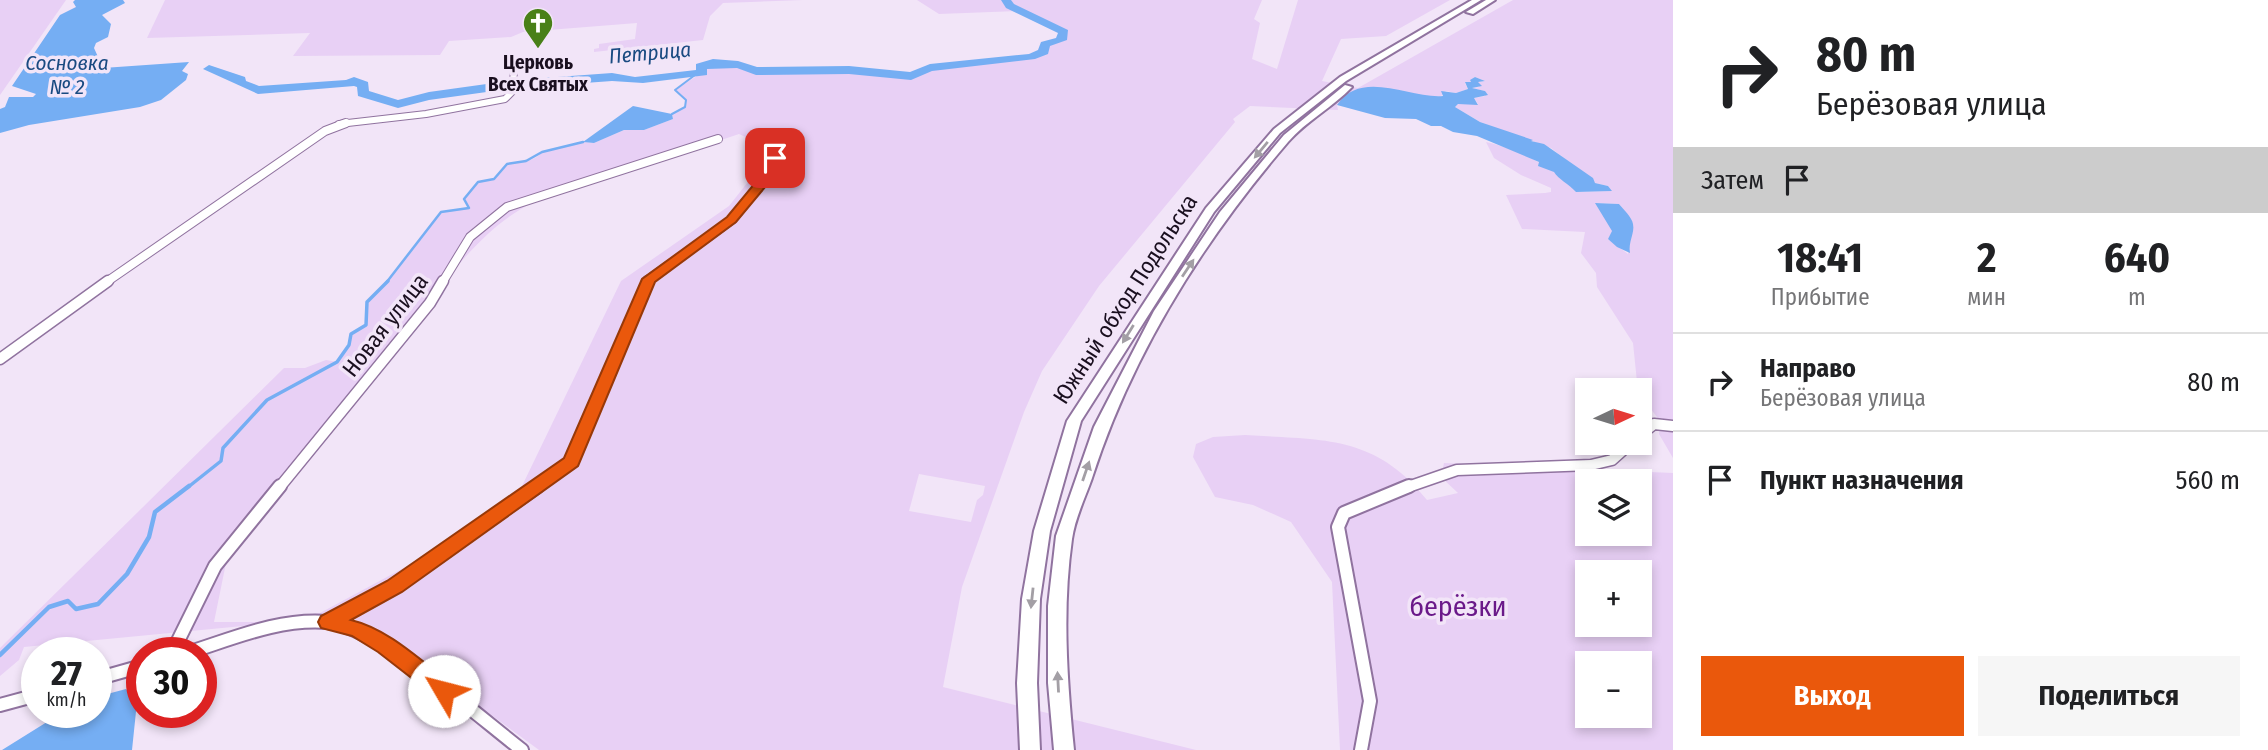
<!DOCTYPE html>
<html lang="ru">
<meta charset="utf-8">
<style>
:root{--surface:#fff;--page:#f6f6f6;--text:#202124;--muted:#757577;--line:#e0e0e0;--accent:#ea580c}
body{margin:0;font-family:"Fira Sans Condensed",sans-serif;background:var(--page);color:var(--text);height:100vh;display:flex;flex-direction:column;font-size:26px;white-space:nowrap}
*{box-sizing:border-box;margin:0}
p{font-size:23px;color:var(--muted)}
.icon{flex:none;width:38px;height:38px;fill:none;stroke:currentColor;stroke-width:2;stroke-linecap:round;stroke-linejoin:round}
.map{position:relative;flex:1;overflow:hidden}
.details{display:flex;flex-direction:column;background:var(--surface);width:595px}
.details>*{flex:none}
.top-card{background:#fff;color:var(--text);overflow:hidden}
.needle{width:46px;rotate:86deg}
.fabs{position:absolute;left:1575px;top:378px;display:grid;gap:14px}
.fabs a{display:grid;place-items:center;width:77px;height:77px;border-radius:0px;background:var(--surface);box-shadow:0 4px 10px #0003;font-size:35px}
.speed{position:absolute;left:21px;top:637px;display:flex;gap:14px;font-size:35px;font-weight:700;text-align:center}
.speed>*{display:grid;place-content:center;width:91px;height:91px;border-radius:50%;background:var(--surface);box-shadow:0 4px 10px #0003;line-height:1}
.speed small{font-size:18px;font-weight:400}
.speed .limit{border:10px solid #d22;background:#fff;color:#111}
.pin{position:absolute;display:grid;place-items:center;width:60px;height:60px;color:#fff;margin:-30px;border-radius:14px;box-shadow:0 4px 10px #0006}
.me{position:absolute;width:77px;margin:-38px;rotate:307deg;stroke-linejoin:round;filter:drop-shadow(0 0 5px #0008)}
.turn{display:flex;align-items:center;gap:24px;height:147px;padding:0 28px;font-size:32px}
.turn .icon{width:91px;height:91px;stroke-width:2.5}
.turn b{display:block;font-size:49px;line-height:60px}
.then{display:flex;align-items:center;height:66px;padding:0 28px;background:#0003;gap:14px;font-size:26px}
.eta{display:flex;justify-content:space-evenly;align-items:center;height:119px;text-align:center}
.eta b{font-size:42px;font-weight:700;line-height:49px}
.cta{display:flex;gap:14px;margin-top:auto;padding:14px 28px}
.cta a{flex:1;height:80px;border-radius:0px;background:var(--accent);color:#fff;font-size:28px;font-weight:700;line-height:80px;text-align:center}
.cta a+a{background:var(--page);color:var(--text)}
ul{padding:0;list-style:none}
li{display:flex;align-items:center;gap:21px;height:98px;padding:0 28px;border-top:2px solid var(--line)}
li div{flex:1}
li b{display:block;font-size:26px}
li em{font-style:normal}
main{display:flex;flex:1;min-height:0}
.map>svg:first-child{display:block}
</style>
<main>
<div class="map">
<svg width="1673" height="750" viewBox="0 0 1673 750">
<rect width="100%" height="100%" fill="#f2e5f8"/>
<g fill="#e8d0f5" fill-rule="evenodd">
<path d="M0 0H66L0 95Z"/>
<path d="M165 0H803L723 3 710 16 703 40 594 52V49L599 48V44L635 39 637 23 523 32 511 37 449 41 440 55 293 56 310 33 147 38Z"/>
<path d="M917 0H1262L1254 19 1260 23 1252 59 1277 69 1298 0H1450L1386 36 1341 39 1322 81 1358 88 1513 0H1673V458L1659 434 1660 421 1644 400 1637 382 1633 343 1597 287 1596 273 1581 253 1585 232 1522 229 1506 195 1545 193 1551 192V188L1521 175 1494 158 1486 142C1515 148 1559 169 1576 192L1611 191 1608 186 1595 183 1551 148 1480 122 1455 107 1458 104H1478L1474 98 1485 96V91L1472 88 1479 87 1477 82 1485 81 1475 77 1471 80 1473 82 1465 83 1468 89 1456 93 1446 91 1440 97C1433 95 1430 98 1423 97 1378 85 1379 85 1337 105L1338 110 1250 106 1233 119 1235 122 1099 286 1042 371 1024 412 962 587 943 687 1196 750H539L380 633 349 616 24 647 19 660 0 676V648L284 368H305L326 360 337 362 349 345 351 334 366 325 367 302 382 289 441 212 469 208 464 199 478 182 494 179 507 164C518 163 535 162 542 152L583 142 594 143 624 130H644L673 119 672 114 685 107 686 100 675 90 703 72 700 67 713 63 738 65 756 71 849 70 911 76 930 68 1031 57 1044 52 1045 44 1061 40 1064 32 1021 11 939 14ZM739 134 767 147 766 159 729 206 621 281 522 486 413 563 320 613 256 622H214L226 563 431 311 444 293H437C462 258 491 225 528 205ZM1597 203 1619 204C1639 229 1631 225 1628 254L1608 239 1613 232ZM919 474 985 486 983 495 977 500 971 522 909 511Z"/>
<path d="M1245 435C1322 440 1375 434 1427 500L1458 493 1441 477 1444 463 1673 473V750H1340L1332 582 1291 522 1253 505 1215 497 1193 457 1196 444 1213 437ZM1587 481H1640V534H1587ZM1587 572H1640V625H1587ZM1587 663H1640V716H1587Z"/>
</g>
<g fill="#75aef3">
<path d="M75 0H123L125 3 102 15 111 24 108 37 96 43 94 48 103 68 189 62 182 71 188 74 186 80 161 100 140 107 29 125 0 133V109L5 107 9 97H33L36 94 12 86 60 15 76 7 73 2Z"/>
<path d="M1475 77 1485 81 1478 82 1482 86 1472 88 1485 91 1488 95 1474 98 1478 105 1458 104 1455 107 1480 122 1533 140 1531 141 1544 144 1593 178 1595 183 1608 186 1612 191 1576 192C1569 184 1558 179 1554 172L1538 166 1539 162 1477 136 1453 132 1441 126H1431L1416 119 1385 118 1337 105C1361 68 1411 99 1443 96L1441 91 1456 93 1468 89 1465 82H1471L1470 80Z"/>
<path d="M633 106 672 114 673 119 644 130H624L594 143 583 142Z"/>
<path d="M1595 203 1619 204C1623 209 1632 217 1633 224 1635 233 1628 242 1630 253L1617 247 1608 239 1612 231Z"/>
<path d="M126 689 137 702 132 750H2L63 712H96V697Z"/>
</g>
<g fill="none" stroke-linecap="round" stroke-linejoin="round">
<path stroke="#75aef3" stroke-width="2" d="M672 114 685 107 686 100 675 90 695 75"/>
<path stroke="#75aef3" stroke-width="2.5" d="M386 283 441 212 469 208 464 199 478 182 494 179 507 164 526 161 542 152 583 142"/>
<path stroke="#75aef3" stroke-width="3.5" d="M187 488 221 461 223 448 267 400 337 362 349 345 351 334 366 325 367 302 388 281"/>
<path stroke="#75aef3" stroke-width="4.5" d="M0 655 49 607 68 601 76 609 98 604 127 574 149 537 155 512 189 486"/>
<path fill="#75aef3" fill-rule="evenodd" d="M1001 0H1011L1014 4 1068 30 1067 40 1050 46 1048 54 1035 59 932 71 911 80 849 74 756 75 737 68 707 69V75L643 83 612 81 516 88 429 100 398 108 358 96 357 87 354 86 258 94 203 69 209 65 245 77 246 81 259 86 346 80 354 77 368 82 369 91 398 100 429 92 516 80 612 73 635 77 696 70V64L713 59 738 61 757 67 849 66 910 72 930 64 1029 54 1038 50 1041 42 1056 38 1058 33 1006 8Z"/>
<g stroke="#90739f" stroke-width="8">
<path id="street-far3" d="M339 124 426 114 505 99 512 92 515 61"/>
</g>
<g stroke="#90739f" stroke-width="10">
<g id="street-far2">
<path d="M105 283 325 131 346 123"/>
<path d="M442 283 470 237 507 207 718 139"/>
<path d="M647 283 649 279 732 220 761 184 775 158"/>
</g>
</g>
<g stroke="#90739f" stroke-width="13">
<g id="street-far1">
<path d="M0 359 108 281"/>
<path d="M1640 435 1654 424 1673 426"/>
<path d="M279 488 430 303 443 281"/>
<path d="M535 488 572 462 648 281"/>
<path d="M1405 488 1457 470 1591 465 1612 460 1631 443"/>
</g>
</g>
<g stroke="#90739f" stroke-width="16">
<g id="street">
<path d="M329 622 394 586 538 486"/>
<path d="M172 653 215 566 280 486"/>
<path d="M187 653C232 639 279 618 327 622 377 626 479 717 522 750"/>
<path d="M96 679 142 666"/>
<path d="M0 705 37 695"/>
<path d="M1361 750 1370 701 1338 527 1344 513 1409 486"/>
</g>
</g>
<g stroke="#90739f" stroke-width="4">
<g id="primary">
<path d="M1472 0H1481L1346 81 1280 133 1214 212 1081 421 1050 531 1040 599 1037 683 1040 750H1020L1017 683 1022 599 1034 531 1067 421 1206 208 1274 129 1340 77Z"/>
<path d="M1486 0H1495L1473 14 1466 12Z"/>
<path d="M1345 85 1352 87C1333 107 1306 121 1288 142 1203 241 1132 354 1092 478 1085 498 1075 518 1072 539 1062 609 1067 680 1074 750H1054L1048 683V606L1056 536 1094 427 1154 311 1220 212 1284 135Z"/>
</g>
</g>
<use href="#street-far3" stroke="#fff" stroke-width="6"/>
<use href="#street-far2" stroke="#fff" stroke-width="8"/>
<use href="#street-far1" stroke="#fff" stroke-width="10"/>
<use href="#street" stroke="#fff" stroke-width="12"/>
<use href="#primary" fill="#fff" fill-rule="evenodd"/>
</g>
<defs><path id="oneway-solid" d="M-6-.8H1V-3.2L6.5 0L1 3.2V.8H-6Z" transform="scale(1.75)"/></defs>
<g fill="#a39fa5">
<use href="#oneway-solid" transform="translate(1261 150) rotate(130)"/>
<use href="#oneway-solid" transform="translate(1188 268) rotate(-56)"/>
<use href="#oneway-solid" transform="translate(1128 334) rotate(122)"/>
<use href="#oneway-solid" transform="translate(1086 471) rotate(-71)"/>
<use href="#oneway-solid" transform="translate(1032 598) rotate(96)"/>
<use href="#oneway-solid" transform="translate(1058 682) rotate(-93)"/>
</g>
<path fill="#ea580c" stroke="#983908" stroke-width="2" d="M771 156 781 158 766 186 736 222 655 282 578 466 402 592 351 620C389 629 421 661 452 684L455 691 452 697 444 700 436 697 378 652 352 636 321 628 318 622 321 616 387 581 564 458 642 279 727 217 756 182Z"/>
<defs>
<g id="church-pin" transform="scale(1.575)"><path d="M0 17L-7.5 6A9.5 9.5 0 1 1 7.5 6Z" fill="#498018" stroke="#f2e5f8"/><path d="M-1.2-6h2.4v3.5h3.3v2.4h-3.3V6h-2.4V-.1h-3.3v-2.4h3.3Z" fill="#fff"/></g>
</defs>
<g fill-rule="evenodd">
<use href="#church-pin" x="538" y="23"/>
</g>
<g text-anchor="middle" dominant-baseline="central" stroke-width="7" stroke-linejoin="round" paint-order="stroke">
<g font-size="19" font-weight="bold" fill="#1a0f1f" stroke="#f2e5f8">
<text x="538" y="62">Церковь<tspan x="538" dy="22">Всех Святых</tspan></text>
</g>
<g font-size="21" font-style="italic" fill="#194a81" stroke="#f2e5f8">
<text transform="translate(650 53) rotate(-5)">Петрица</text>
<text x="67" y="63">Сосновка<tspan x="67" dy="24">№ 2</tspan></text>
</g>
<g font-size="23" fill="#1a0f1f" stroke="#f2e5f8">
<text transform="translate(1125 299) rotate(-57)">Южный обход Подольска</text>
<text transform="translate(385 325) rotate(-52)">Новая улица</text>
</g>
<g font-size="28" fill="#6a1989" stroke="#f2e5f8">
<text x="1458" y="606">берёзки</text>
</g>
</g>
</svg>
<div class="fabs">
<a><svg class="needle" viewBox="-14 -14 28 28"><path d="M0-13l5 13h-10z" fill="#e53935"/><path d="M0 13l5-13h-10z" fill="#757577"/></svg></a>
<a><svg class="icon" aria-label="layers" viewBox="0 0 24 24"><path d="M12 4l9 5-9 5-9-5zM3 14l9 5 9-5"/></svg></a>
<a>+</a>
<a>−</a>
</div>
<div class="speed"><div>27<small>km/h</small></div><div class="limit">30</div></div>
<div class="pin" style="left:775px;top:158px;background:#d93025"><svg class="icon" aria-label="arrive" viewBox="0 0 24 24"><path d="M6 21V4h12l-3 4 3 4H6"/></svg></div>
<svg class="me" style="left:444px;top:691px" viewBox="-20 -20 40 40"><circle r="19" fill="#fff"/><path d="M0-13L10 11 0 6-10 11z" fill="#ea580c"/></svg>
</div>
<section class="details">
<div class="top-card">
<div class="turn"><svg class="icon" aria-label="right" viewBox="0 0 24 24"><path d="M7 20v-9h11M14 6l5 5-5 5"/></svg><div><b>80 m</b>Берёзовая улица</div></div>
<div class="then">Затем<svg class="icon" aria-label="arrive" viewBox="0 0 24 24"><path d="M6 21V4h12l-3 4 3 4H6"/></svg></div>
</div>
<div class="eta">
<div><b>18:41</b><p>Прибытие</p></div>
<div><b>2</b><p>мин</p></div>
<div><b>640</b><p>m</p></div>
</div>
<ul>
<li><svg class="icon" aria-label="right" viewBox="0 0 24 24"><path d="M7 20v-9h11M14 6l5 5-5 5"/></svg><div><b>Направо</b><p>Берёзовая улица</p></div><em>80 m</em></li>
<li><svg class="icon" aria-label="arrive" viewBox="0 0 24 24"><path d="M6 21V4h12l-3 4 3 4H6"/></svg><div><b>Пункт назначения</b></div><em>560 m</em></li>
</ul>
<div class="cta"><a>Выход</a><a>Поделиться</a></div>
</section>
</main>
